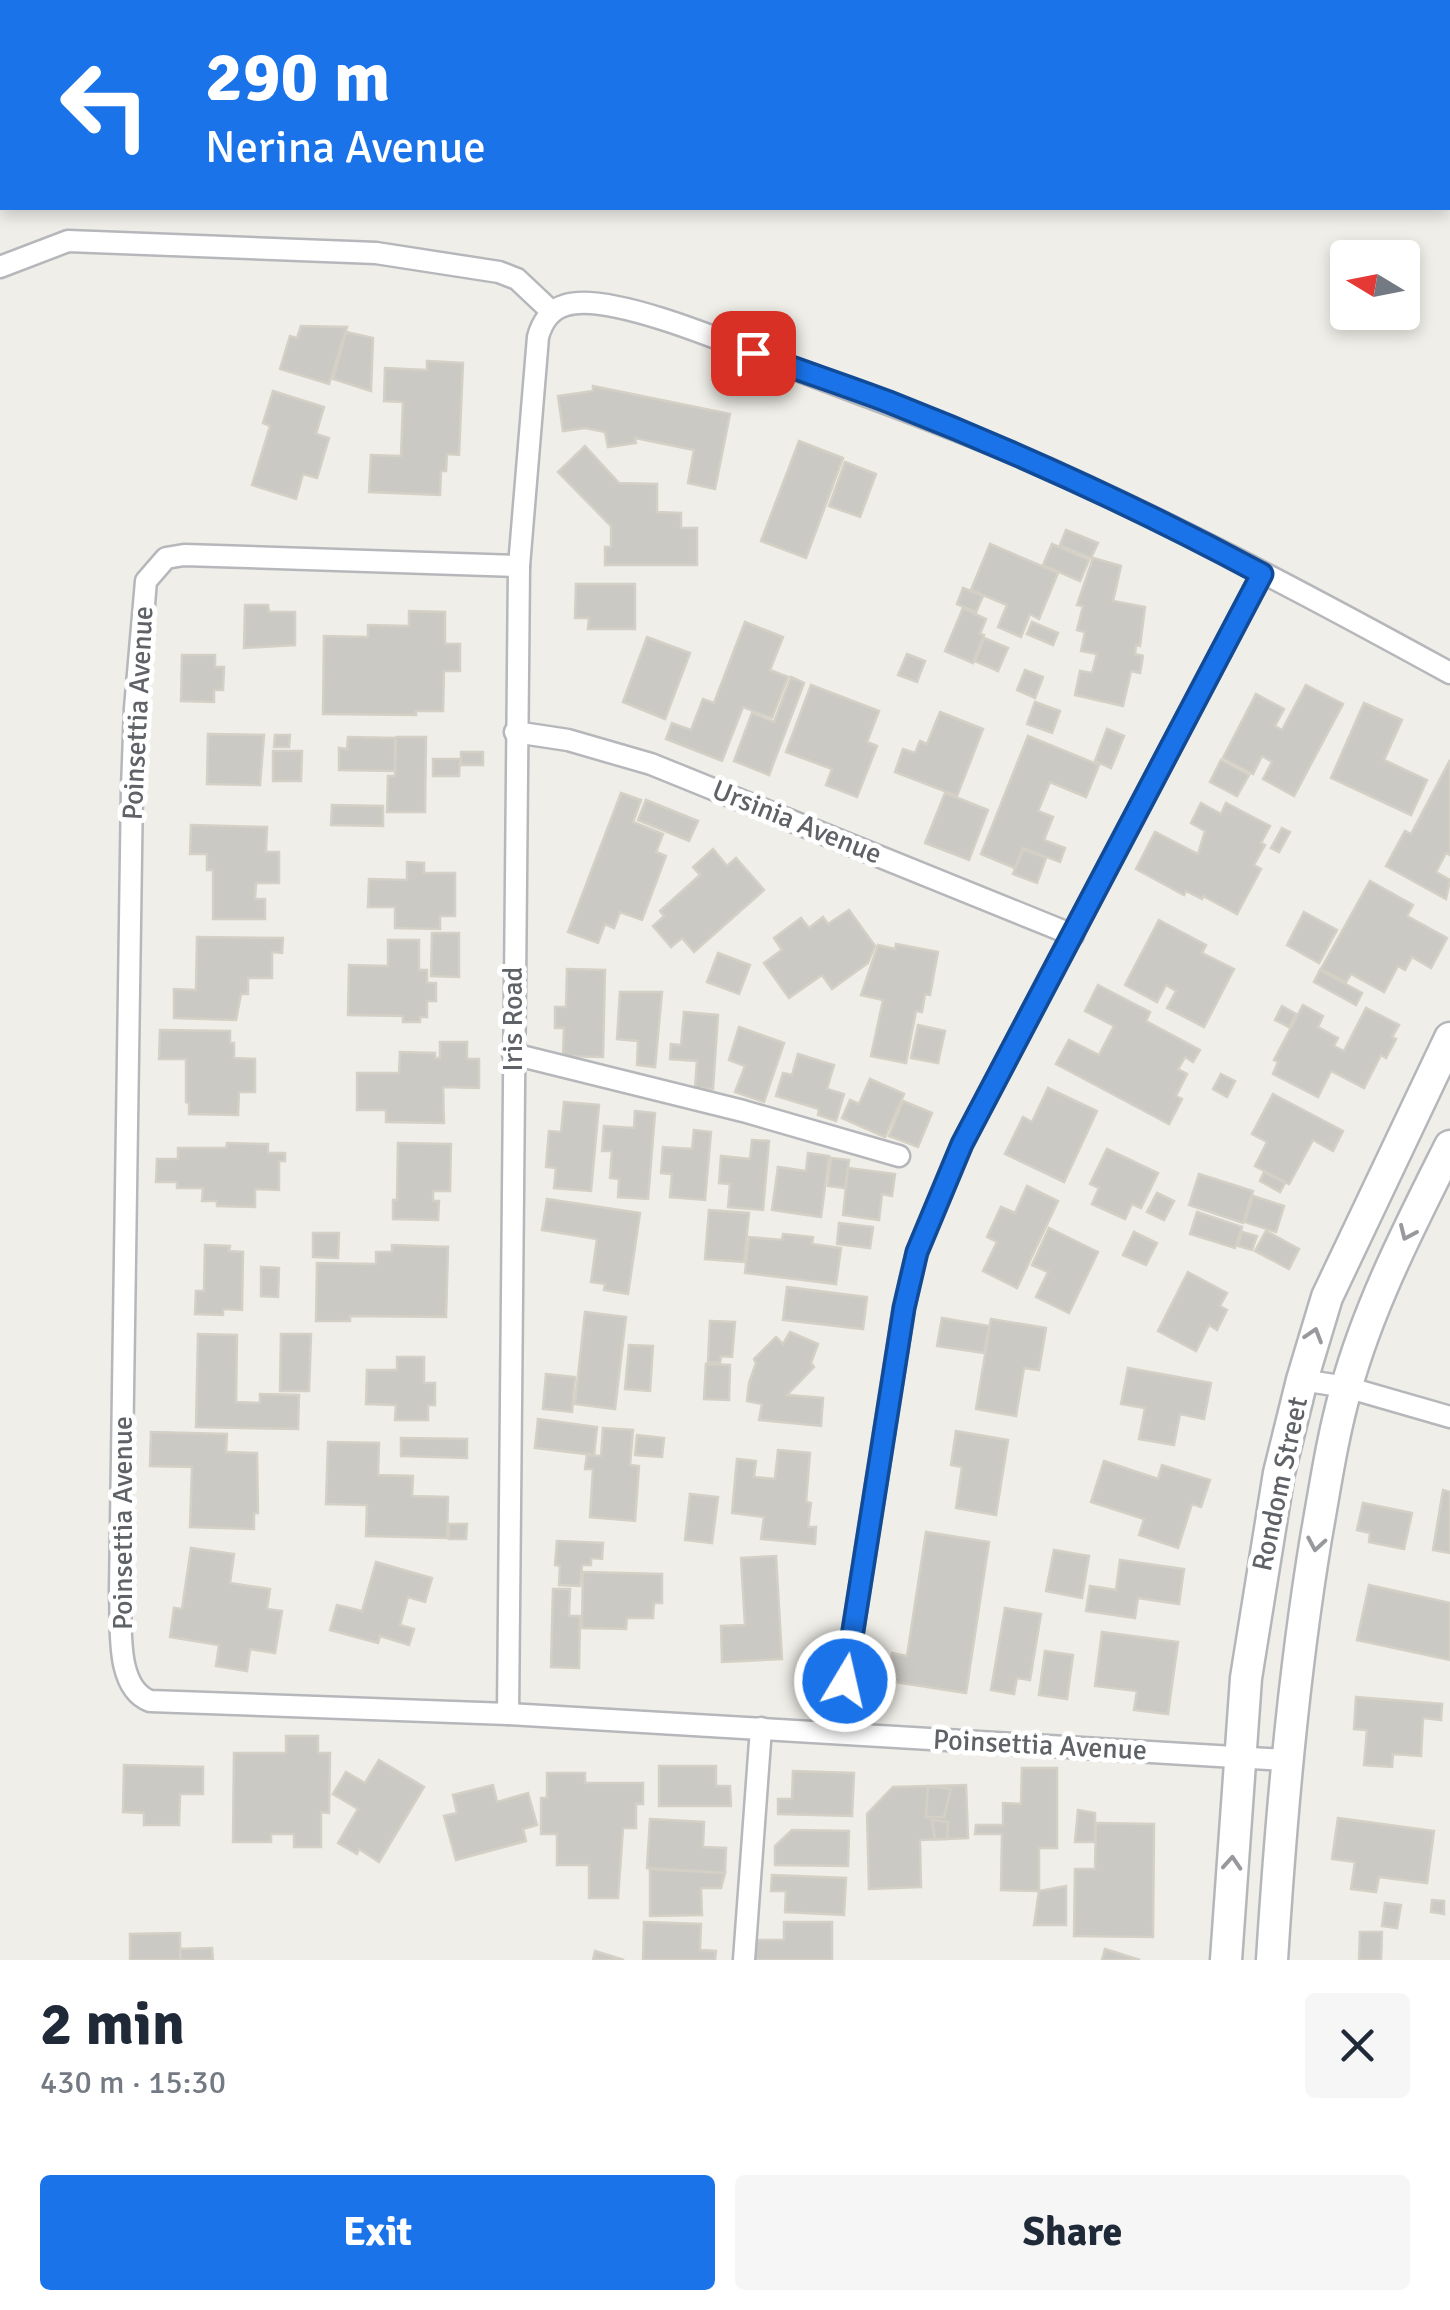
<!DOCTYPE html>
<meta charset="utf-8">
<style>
:root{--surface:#fff;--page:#f6f6f7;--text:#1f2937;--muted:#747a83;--accent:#1a73e8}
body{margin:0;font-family:Signika,sans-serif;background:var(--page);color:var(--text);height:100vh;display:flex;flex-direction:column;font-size:38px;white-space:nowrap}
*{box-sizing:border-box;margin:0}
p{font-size:32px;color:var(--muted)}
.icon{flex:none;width:55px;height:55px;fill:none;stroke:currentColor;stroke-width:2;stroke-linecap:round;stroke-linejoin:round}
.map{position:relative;height:1960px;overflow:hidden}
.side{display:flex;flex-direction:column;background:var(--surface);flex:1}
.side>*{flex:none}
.guide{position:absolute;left:0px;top:0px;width:1450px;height:210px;box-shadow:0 5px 15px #0003;background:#1a73e8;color:#fff;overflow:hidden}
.needle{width:65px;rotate:280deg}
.buttons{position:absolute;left:1330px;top:240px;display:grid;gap:20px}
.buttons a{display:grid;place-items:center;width:90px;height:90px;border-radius:10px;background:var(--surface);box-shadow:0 5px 15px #0003;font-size:50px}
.pin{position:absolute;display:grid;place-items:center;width:85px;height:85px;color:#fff;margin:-42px;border-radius:20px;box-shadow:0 5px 15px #0006}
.me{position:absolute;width:110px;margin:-55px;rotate:9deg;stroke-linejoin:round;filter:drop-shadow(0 0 8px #0008)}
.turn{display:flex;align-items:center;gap:35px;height:210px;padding:0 40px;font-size:45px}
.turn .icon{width:130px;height:130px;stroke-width:2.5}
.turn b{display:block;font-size:70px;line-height:85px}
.round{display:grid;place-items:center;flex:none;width:105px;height:105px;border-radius:10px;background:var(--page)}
.overview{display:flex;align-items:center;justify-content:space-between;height:170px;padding:0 40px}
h1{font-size:60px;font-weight:700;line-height:75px}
.cta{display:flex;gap:20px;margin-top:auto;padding:20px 40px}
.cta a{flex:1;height:115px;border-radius:10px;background:var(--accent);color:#fff;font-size:40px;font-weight:700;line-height:115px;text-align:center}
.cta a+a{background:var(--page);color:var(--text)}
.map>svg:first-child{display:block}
</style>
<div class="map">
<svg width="1450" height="1960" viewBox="0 0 1450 1960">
<rect width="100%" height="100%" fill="#efeee8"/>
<g fill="#cbc9c4" stroke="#d4d0c6" stroke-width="2.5">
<path d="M301 326 347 327 329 384 280 369 290 336 297 338Z"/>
<path d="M346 332 373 338 371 391 333 379Z"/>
<path d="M427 361 463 363 459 455 447 454 446 471H441L440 495 369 492 371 455 401 456 403 402 384 401 385 368 427 370Z"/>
<path d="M593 386 730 414 715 489 688 483 694 450 635 438 636 443 608 447 605 432 585 428 563 431 558 396 593 391Z"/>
<path d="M273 391 324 407 316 434 329 438 317 478 303 474 296 499 252 485 270 426 263 423Z"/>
<path d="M799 441 843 458 806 558 761 541Z"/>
<path d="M585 446 619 483 657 484V512L681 513V528H697V565H605V547H611V526L558 472Z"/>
<path d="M845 462 876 474 860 517 829 506Z"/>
<path d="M1066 530 1098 543 1091 558 1060 545Z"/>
<path d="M990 544 1058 573 1039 619 1030 614 1021 637 998 627 1007 605 971 590Z"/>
<path d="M1052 544 1089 560 1080 581 1043 565Z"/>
<path d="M1093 558 1121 566 1113 601 1145 607 1140 646 1136 645 1135 654 1143 656 1140 673 1131 671 1123 706 1075 695 1080 671 1092 673 1097 654 1081 651 1085 632 1077 630 1083 606 1077 605Z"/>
<path d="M576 584H635V629H588L589 618H575Z"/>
<path d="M963 588 983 596 976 612 957 604Z"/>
<path d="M245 605H268L269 612H295V645L244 648Z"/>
<path d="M963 608 986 619 980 634 984 635 973 663 945 651Z"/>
<path d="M409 611 445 612V644H460V671H444L443 711H416V715L323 714 324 636 368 637V625L409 626Z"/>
<path d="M745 622 783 637 770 670 788 677 772 718 743 707 722 761 666 739 672 723 691 730 703 699 714 703Z"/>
<path d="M1032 622 1058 633 1053 645 1027 634Z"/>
<path d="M647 637 690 653 665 719 623 702Z"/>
<path d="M984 638 1008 648 998 671 975 661Z"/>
<path d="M907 654 925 661 917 682 898 675Z"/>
<path d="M182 655H215V667H224L223 690H214V702L181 701Z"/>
<path d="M1025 670 1043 677 1035 698 1017 690Z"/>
<path d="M791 677 804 683 769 775 734 761 752 713 774 722Z"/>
<path d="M811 685 879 711 867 742 877 746 857 797 826 785 832 769 786 752Z"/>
<path d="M1306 685 1343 704 1294 796 1263 779 1272 762 1262 756 1253 774 1223 758 1256 694 1284 709 1275 726 1282 730Z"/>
<path d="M1035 702 1060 711 1052 733 1027 724Z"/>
<path d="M1364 703 1402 720 1384 760 1427 780 1411 815 1331 778Z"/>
<path d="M940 712 983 729 957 796 895 772 903 749 915 753 920 741 927 744Z"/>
<path d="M1107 729 1124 736 1111 768 1095 761Z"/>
<path d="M208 734 264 735 260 785 207 784Z"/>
<path d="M275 735H290L289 747H274Z"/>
<path d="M1028 736 1099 765 1086 797 1050 782 1038 811 1053 817 1044 840 1065 848 1060 862 1023 848 1015 868 981 854Z"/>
<path d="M348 737 395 738V771L339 770V748L347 749Z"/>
<path d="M396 737H426L425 812H387L388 776H395Z"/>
<path d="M273 751H302L301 781H273Z"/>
<rect x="461" y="752" width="22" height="13"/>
<path d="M433 759H460L459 776H433Z"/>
<path d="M1221 760 1249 775 1237 796 1210 782Z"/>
<path d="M1450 760V855L1446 853 1436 872 1450 880 1446 899 1386 866 1405 831 1411 834Z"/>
<path d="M621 793 641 800 633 822 663 834 656 852 666 856 642 920 620 912 614 928 605 924 598 943 568 932Z"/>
<path d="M945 793 988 810 969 860 925 843Z"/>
<path d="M646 800 698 821 689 841 638 820Z"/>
<path d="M1201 803 1221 814 1226 803 1270 826 1261 843 1265 845 1254 865 1261 869 1237 914 1203 896 1202 899 1186 891 1184 895 1136 869 1155 832 1198 854 1205 831 1191 823Z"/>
<path d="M332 805 383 806V826L331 825Z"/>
<path d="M191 825 267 827 266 852H279V883H256L255 899H265V919H213V870H207V854H190Z"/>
<path d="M1282 828 1290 832 1279 852 1271 848Z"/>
<path d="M713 849 727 866 736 858 764 890 694 952 682 938 671 947 653 926 664 916 660 911 700 875 693 867Z"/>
<path d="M1023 849 1046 858 1037 883 1013 874Z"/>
<path d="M407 862 424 863V873H455V916H440V929L395 928V907H368L369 879 407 880Z"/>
<path d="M1370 881 1413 905 1407 916 1447 938 1431 968 1412 957 1405 970 1398 966 1384 992 1351 974 1346 982 1321 969Z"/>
<path d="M849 910 875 946 868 963 832 989 822 975 789 998 764 963 782 950 774 938 801 918 809 928 823 917 828 924Z"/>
<path d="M1304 912 1337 930 1319 963 1287 945Z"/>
<path d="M1159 920 1206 945 1202 953 1234 969 1204 1027 1167 1008 1176 991 1166 985 1157 1002 1125 985Z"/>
<path d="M432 933H459V977L431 976Z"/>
<path d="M197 937 283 938 282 953 272 952V978H248V994H241L236 1020 174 1018V989L196 990Z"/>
<path d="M388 940H419V970H427V983H436V1001H427V1017H420V1022H403V1016L348 1015 349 965 388 966Z"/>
<path d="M896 944 938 952 930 995 925 994 922 1012 916 1011 906 1063 871 1056 883 1000 861 995 878 945 895 949Z"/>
<path d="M718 953 750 965 739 994 707 982Z"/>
<path d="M567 969 605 970 603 1057 563 1056 564 1028H555V1007H566Z"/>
<path d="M1320 970 1362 993 1356 1005 1314 982Z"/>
<path d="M1098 985 1150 1012 1146 1021 1200 1050 1193 1062 1185 1057 1178 1069 1187 1074 1176 1096 1182 1099 1169 1124 1056 1064 1069 1040 1099 1055 1114 1026 1085 1011Z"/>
<path d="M620 992H662L655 1067 637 1065 638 1041 617 1039Z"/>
<path d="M1303 1005 1323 1016 1318 1027 1338 1038 1334 1046 1344 1051 1366 1008 1399 1025 1392 1037 1396 1039 1386 1058 1381 1055 1364 1088 1331 1071 1318 1097 1273 1074 1278 1062 1274 1060Z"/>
<path d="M1282 1006 1296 1014 1289 1027 1275 1020Z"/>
<path d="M684 1012 718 1015 713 1089 695 1088 697 1061 670 1059 671 1044 681 1045Z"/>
<path d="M918 1025 945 1031 938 1063 911 1058Z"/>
<path d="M739 1027 784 1043 764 1102 735 1092 745 1066 729 1060Z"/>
<path d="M160 1030 230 1031V1043H234V1058L255 1059V1092H239L238 1115 189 1114V1103L186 1102V1059H159Z"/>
<path d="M440 1042H467V1059H479V1088L443 1087 444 1123 386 1122V1110H357V1073H399L400 1052 435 1053V1058H440Z"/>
<path d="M798 1054 834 1065 827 1089 844 1094 836 1121 818 1115 819 1109 776 1096 783 1073 792 1075Z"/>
<path d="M1221 1074 1235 1081 1227 1097 1213 1089Z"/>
<path d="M870 1079 904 1094 885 1137 842 1118 850 1100 859 1104Z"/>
<path d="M1048 1088 1097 1111 1064 1182 1005 1154 1023 1117 1032 1122Z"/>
<path d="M1273 1094 1343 1131 1333 1151 1313 1140 1289 1184 1255 1166 1267 1142 1252 1134Z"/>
<path d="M903 1101 932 1113 918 1147 889 1136Z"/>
<path d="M564 1102 599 1105 591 1191 554 1188 556 1168 546 1167 549 1131 561 1132Z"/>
<path d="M635 1111 655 1113 648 1199 618 1197 619 1179 610 1178 612 1151H602L604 1126 634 1128Z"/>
<path d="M694 1130 711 1132 705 1200 670 1197 672 1174 661 1173 663 1147 692 1149Z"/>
<path d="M752 1140 769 1141 763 1210 728 1207 730 1184 719 1183 721 1156 750 1159Z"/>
<path d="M227 1143 268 1144V1153H285V1161H279V1190L255 1189V1207L217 1206V1201H202L203 1188H177V1182H156L157 1159H178V1148H226Z"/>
<path d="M398 1143 451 1144 450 1191H433V1201H439L438 1220 393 1219V1200H397Z"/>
<path d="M1107 1149 1158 1173 1141 1208 1132 1204 1125 1219 1092 1204 1099 1188 1090 1184Z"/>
<path d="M808 1153 829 1156 821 1217 772 1210 778 1167 806 1171Z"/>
<path d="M831 1158 849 1160 845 1188 828 1186Z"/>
<path d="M848 1168 895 1174 892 1196 882 1194 879 1220 843 1215Z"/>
<path d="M1264 1172 1285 1183 1280 1192 1260 1181Z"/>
<path d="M1199 1174 1253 1191 1243 1223 1189 1205Z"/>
<path d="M1027 1186 1058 1201 1017 1288 983 1271 997 1242 987 1237 1001 1207 1015 1213Z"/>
<path d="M1157 1193 1174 1201 1164 1220 1147 1212Z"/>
<path d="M1253 1196 1284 1206 1276 1232 1245 1222Z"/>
<path d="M547 1199 640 1213 628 1294 604 1290 605 1284 591 1282 597 1239 542 1230Z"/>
<path d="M709 1210 749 1213 744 1262 705 1259Z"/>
<path d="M1197 1212 1242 1227 1235 1248 1190 1234Z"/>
<path d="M839 1223 873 1227 870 1248 837 1244Z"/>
<path d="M1049 1228 1098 1252 1069 1313 1036 1297 1048 1272 1032 1265Z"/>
<path d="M1266 1231 1299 1249 1289 1269 1255 1251Z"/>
<path d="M1134 1232 1157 1243 1146 1265 1123 1255Z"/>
<path d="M1242 1232 1257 1236 1252 1250 1238 1246Z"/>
<path d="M313 1233H339L338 1258 313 1257Z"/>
<path d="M783 1234 813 1237 812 1244 841 1248 836 1284 745 1273 749 1237 782 1240Z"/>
<path d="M205 1245 230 1246 229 1251 243 1252 242 1310 223 1309V1315L195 1314 196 1291H204Z"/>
<path d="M392 1245 448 1247 446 1317 350 1316V1321H316L317 1263 376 1264V1252H392Z"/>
<path d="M261 1267 279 1268 278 1297 261 1296Z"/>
<path d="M1188 1272 1227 1293 1220 1306 1227 1310 1217 1330 1209 1325 1196 1351 1158 1331Z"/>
<path d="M787 1287 867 1297 863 1329 783 1320Z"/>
<path d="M585 1312 626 1317 615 1409 575 1404Z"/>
<path d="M942 1318 989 1326 984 1353 937 1346Z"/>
<path d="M991 1319 1046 1328 1039 1370 1024 1368 1016 1416 976 1409Z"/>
<path d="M710 1321 735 1322 732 1357 721 1356 720 1363 708 1362Z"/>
<path d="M790 1332 818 1344 811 1363 814 1367 787 1395 823 1398 821 1426 759 1420 762 1404 747 1401 749 1383 756 1363 754 1359 776 1337 783 1344Z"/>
<path d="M198 1334 237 1335 236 1402 260 1403V1394L299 1395 298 1429 196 1427Z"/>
<path d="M281 1334H311L309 1391H280Z"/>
<path d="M629 1345 653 1346 650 1391 625 1389Z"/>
<path d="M397 1357H424V1383H435V1405H428V1420H395L396 1405 366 1404 367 1370H397Z"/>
<path d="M706 1364 730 1365 729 1400 704 1399Z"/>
<path d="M1128 1368 1211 1383 1204 1419 1180 1414 1174 1445 1139 1439 1145 1408 1121 1404Z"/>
<path d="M546 1374 575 1377 572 1412 543 1409Z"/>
<path d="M538 1419 597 1427 594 1455 535 1448Z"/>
<path d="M603 1428 633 1430 630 1465 639 1466 635 1521 590 1517 593 1469H585L587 1455 601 1456Z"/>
<path d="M956 1431 1008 1440 996 1515 956 1508 962 1467 951 1465Z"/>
<path d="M151 1432 227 1434 226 1452 257 1453 258 1513H254V1529L190 1527 192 1467 150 1466Z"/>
<path d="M637 1435 664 1438 662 1457 635 1455Z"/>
<path d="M401 1438 467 1439V1458L401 1456Z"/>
<path d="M328 1442 379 1443 378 1475 413 1476 412 1496 448 1497 447 1538 366 1536 367 1505 326 1504Z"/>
<path d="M778 1450 810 1453 806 1502 811 1503 808 1527H816L815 1544 761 1539 764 1517 732 1513 737 1459 756 1461 754 1477 775 1479Z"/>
<path d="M1104 1461 1158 1479 1162 1465 1210 1480 1201 1507 1192 1504 1178 1548 1139 1535 1144 1519 1091 1502Z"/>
<path d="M1443 1490 1450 1492V1553L1433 1550Z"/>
<path d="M690 1494 718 1497 712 1543 685 1540Z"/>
<path d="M1363 1503 1412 1513 1404 1549 1369 1542 1370 1533 1357 1530Z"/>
<path d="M449 1524H467L466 1539H449Z"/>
<path d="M926 1532 989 1542 966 1693 888 1681 892 1653 907 1656Z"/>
<path d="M557 1541 603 1543 602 1559 591 1558V1565H582L580 1586 559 1585 560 1566 555 1565Z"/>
<path d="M191 1548 234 1554 230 1583 270 1589 267 1609 282 1611 275 1653 250 1649 247 1671 216 1666 219 1645 170 1637 174 1608 182 1609Z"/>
<path d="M1054 1550 1089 1556 1082 1598 1046 1591Z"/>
<path d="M776 1556 782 1659 722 1662 721 1626 745 1625 741 1558Z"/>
<path d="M1120 1560 1184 1569 1179 1604 1138 1598 1135 1618 1086 1611 1090 1586 1116 1590Z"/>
<path d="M376 1562 432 1578 425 1602 408 1597 400 1625 414 1629 409 1645 380 1636 378 1643 330 1630 337 1605 362 1611Z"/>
<path d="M583 1572 662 1574V1603H654L653 1618H627L626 1629 582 1628Z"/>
<path d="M1369 1585 1450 1603V1660L1357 1640Z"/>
<path d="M553 1589H570L569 1616H580L579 1668 551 1667Z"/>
<path d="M1005 1608 1041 1614 1030 1680 1017 1678 1014 1694 991 1690Z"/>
<path d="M1102 1632 1178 1642 1168 1714 1134 1710 1137 1691 1095 1686Z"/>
<path d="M1045 1651 1073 1655 1067 1699 1039 1695Z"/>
<path d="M1356 1697 1442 1704 1441 1720 1423 1718 1421 1756 1393 1754 1392 1767 1364 1765 1367 1730 1354 1729Z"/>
<path d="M286 1736H318V1753H330L329 1813 321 1812V1847H294V1834H271V1842H233L234 1753H286Z"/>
<path d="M379 1760 424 1787 379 1862 359 1849 357 1854 338 1843 358 1809 333 1794 346 1772 365 1783Z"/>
<path d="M124 1765 203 1767V1794H180L179 1825H144V1813L123 1812Z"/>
<path d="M659 1766H716V1786H730L731 1806H659Z"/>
<path d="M1022 1768H1057V1848H1039V1891L1001 1890 1002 1834H975L976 1825H1003V1803L1021 1804Z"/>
<path d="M793 1771 854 1773 852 1816 778 1814V1799H792Z"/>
<path d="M547 1773H585V1783H643V1804H636V1828H623L618 1898H589V1865H557V1834H541V1798H547Z"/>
<path d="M493 1785 497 1802 528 1793 537 1825 523 1829 526 1841 456 1860 444 1816 457 1813 453 1795Z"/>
<path d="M966 1785 968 1838 920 1840 921 1887 869 1889 867 1814 893 1787Z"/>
<path d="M928 1786 951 1789 944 1817H926Z"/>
<path d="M1078 1810 1095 1813V1842H1075Z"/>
<path d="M1338 1818 1434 1831 1427 1883 1379 1877 1376 1892 1351 1889 1355 1862 1332 1859Z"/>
<path d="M650 1819 704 1822 703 1847 726 1848 725 1873 647 1868Z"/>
<path d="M932 1820 948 1822 947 1839H935Z"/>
<path d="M1096 1823 1154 1824 1153 1937 1074 1936 1075 1869H1095Z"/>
<path d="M792 1830 849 1831 848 1866 775 1865V1846Z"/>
<path d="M650 1869 725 1873 721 1888H701L702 1915 650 1916Z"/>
<path d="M772 1875 846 1878 844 1915 785 1912 786 1891H771Z"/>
<path d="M1066 1886V1925H1034L1039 1891Z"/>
<path d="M1432 1900 1444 1901V1914L1431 1912Z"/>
<path d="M1385 1903 1401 1905 1397 1928 1382 1926Z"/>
<path d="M644 1922 701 1924 700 1950 716 1951 715 1960H643Z"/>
<path d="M784 1922H832V1960H755V1940H784Z"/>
<path d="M1360 1932H1382L1381 1960H1359Z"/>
<path d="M180 1933V1960H130V1934Z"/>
<path d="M212 1948 213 1960H181L180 1949Z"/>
<path d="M1105 1949 1140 1960H1102Z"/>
<path d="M595 1951 624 1960H593Z"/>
</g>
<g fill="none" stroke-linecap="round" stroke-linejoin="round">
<g stroke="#b5b7bb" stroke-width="25">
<g id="street">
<path d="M0 267 68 241 376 253 499 272 517 279 552 312"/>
<path d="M519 566 184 555 166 558 146 581 135 708 132 788 120 1592C122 1624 114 1687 150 1701L508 1714 1286 1760"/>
<path d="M515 732 568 740 651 764 1073 935"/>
<path d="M513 1054 743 1111 899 1156"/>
<path d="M1302 1380 1346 1387 1450 1417"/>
<path d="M508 1714 519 566 538 337C542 322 551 309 566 305 610 291 739 347 784 365 861 395 940 422 1017 455 1165 519 1308 595 1450 673"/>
<path d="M846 1733 845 1681 904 1307 917 1252 962 1144 1262 574"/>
<path d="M744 1960 761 1728"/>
</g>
</g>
<g stroke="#b4b6ba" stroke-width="35">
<g id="secondary">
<path d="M1226 1960 1246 1678 1279 1473 1302 1380 1327 1297 1450 1038"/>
<path d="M1272 1960C1281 1819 1293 1678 1316 1538 1325 1488 1332 1438 1346 1389 1369 1305 1411 1224 1450 1146"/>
</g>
</g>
<use href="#street" stroke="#fff" stroke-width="20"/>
<use href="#secondary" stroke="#fff" stroke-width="30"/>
</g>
<defs><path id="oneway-chevron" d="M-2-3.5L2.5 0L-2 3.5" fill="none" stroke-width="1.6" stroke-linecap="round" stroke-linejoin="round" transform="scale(2.5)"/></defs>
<g stroke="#97999c">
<use href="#oneway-chevron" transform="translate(1407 1233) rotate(114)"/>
<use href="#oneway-chevron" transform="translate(1314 1335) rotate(-73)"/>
<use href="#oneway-chevron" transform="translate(1316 1544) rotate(100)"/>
<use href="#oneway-chevron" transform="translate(1232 1863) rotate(-86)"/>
</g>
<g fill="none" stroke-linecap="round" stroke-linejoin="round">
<g stroke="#114b97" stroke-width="25">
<path id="route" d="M753 353C798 370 844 385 889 402 1017 452 1141 509 1262 574L962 1144 917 1252 904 1308 845 1681"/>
</g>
<use href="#route" stroke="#1a73e8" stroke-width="18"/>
</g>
<g text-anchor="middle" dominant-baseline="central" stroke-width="10" stroke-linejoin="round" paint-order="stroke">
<g font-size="28" fill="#5f6266" stroke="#fff">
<text transform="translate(138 713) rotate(-87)">Poinsettia Avenue</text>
<text transform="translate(797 822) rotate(22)">Ursinia Avenue</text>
<text transform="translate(513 1019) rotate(-90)">Iris Road</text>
<text transform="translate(1280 1484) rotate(-78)">Rondom Street</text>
<text transform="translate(123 1523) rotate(-90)">Poinsettia Avenue</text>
<text transform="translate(1040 1745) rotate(3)">Poinsettia Avenue</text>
</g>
</g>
</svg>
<div class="buttons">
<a><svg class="needle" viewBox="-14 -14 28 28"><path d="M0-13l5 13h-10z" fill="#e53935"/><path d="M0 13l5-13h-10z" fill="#747a83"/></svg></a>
</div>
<div class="pin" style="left:753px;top:353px;background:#d93025"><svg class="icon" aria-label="arrive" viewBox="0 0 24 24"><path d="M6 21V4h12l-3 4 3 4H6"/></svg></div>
<svg class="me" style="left:845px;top:1681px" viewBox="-20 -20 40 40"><circle r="17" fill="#1a73e8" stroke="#fff" stroke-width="3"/><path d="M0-11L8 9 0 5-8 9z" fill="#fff"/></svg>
<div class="guide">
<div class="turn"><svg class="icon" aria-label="left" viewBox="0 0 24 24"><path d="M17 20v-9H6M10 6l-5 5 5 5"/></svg><div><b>290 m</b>Nerina Avenue</div></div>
</div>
</div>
<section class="side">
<div class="overview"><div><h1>2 min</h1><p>430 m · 15:30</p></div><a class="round"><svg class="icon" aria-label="close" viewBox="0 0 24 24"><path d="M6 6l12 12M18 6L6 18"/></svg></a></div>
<div class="cta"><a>Exit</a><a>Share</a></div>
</section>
